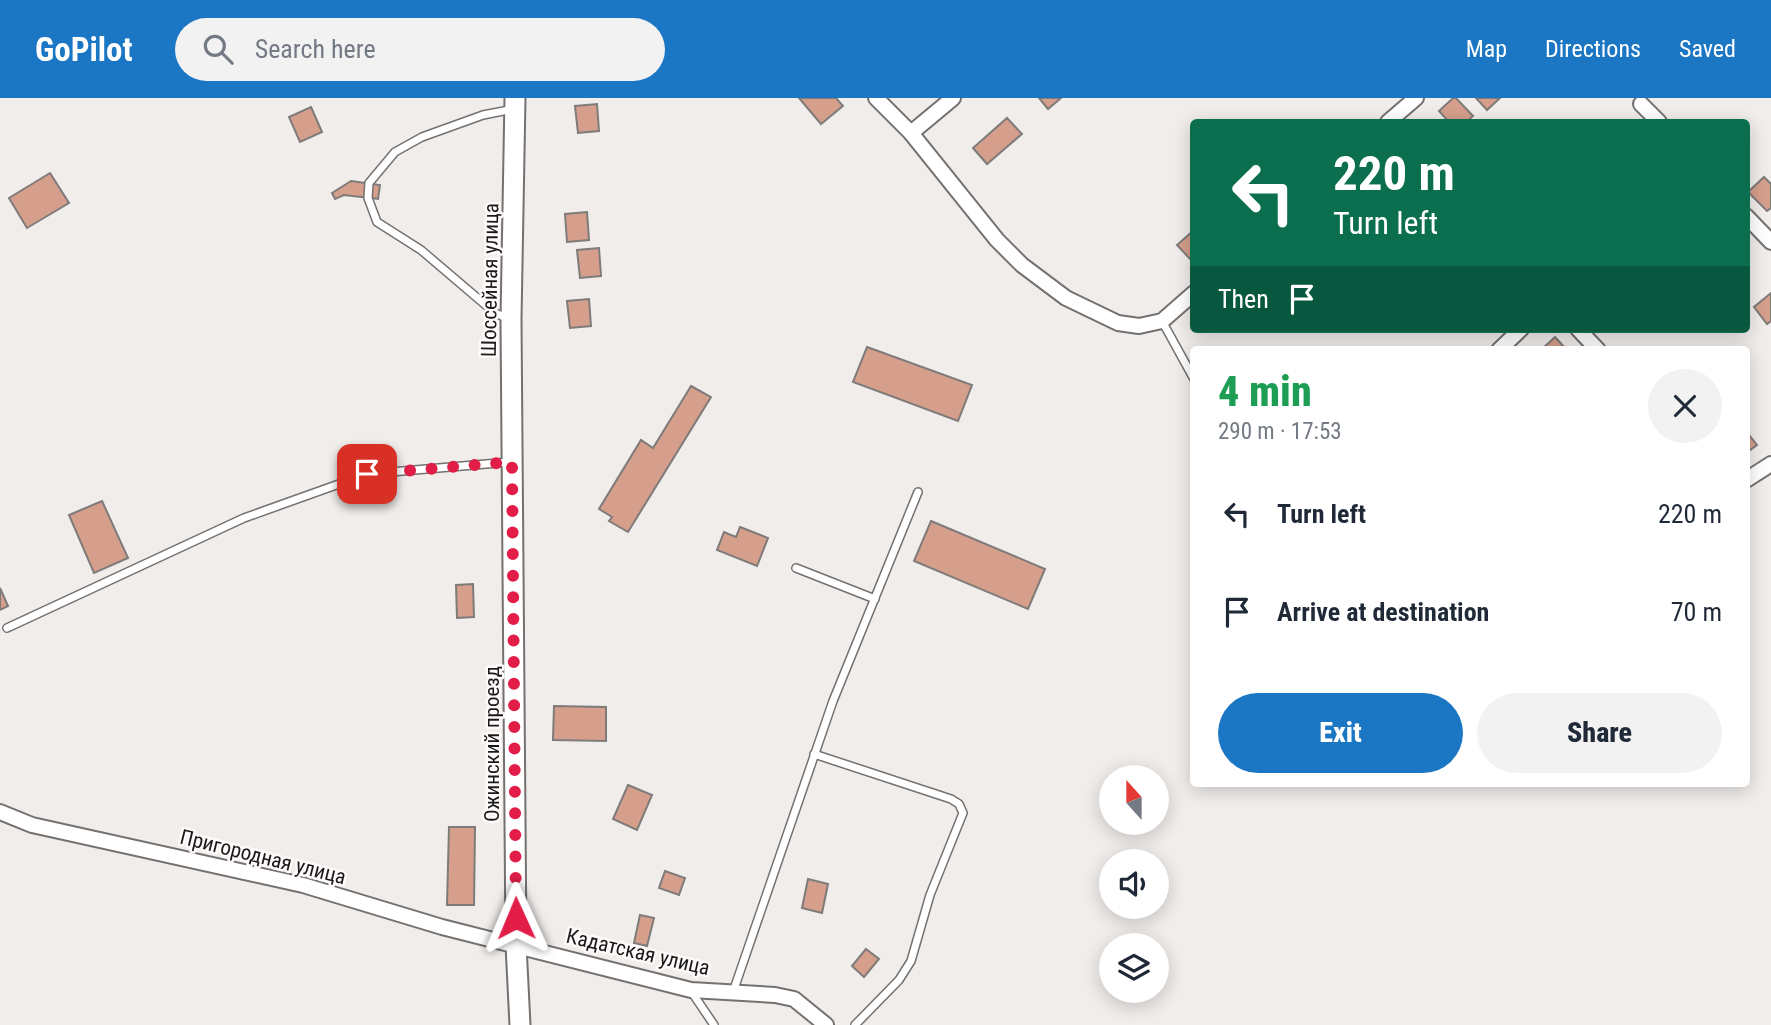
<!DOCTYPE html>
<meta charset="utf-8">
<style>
:root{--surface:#fff;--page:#f2f2f3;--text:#1f2937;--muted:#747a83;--accent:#1b76c3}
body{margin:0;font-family:"Roboto Condensed",sans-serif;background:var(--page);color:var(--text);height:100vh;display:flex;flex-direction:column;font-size:26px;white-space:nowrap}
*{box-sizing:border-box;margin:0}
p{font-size:23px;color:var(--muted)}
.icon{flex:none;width:38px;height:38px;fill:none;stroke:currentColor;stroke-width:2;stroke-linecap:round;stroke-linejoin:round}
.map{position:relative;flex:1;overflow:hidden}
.details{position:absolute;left:1190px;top:248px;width:560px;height:441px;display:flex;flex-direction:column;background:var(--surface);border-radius:7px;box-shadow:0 4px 18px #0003}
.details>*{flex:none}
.banner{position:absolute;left:1190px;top:21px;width:560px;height:214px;border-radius:7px;box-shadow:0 4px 18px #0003;background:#0b6e4f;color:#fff;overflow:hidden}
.needle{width:46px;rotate:339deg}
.buttons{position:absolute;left:1099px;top:667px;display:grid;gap:14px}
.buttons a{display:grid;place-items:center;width:70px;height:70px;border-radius:50%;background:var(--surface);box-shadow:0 4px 18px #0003;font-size:35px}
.pin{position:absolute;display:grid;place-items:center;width:60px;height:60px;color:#fff;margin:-30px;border-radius:14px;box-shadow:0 4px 10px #0006}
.me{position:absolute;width:77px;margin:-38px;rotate:359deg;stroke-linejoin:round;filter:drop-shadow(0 0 5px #0008)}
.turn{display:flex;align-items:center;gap:24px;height:147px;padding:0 28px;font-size:32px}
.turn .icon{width:91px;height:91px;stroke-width:2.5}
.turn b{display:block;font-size:49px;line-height:60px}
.then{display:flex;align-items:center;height:66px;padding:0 28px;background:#0003;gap:14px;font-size:26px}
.round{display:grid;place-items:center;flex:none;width:74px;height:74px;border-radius:37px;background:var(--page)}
.headline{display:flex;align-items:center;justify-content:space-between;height:119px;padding:0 28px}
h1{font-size:42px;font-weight:800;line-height:52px;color:#1e9e55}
.action{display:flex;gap:14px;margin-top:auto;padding:14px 28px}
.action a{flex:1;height:80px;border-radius:42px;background:var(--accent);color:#fff;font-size:28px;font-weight:800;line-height:80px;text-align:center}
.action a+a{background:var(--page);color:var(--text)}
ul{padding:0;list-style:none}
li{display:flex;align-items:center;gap:21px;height:98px;padding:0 28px}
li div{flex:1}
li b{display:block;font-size:26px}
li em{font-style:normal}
header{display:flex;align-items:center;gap:42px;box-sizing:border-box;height:98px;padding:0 35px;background:var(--accent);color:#fff}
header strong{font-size:33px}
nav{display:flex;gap:38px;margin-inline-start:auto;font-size:24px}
.search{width:490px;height:63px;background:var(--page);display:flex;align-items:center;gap:18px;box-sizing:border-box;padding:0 24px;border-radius:38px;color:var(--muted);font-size:26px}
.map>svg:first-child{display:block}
</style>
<header>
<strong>GoPilot</strong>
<div class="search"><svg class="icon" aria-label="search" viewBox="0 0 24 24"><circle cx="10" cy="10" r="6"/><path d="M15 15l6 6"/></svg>Search here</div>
<nav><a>Map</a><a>Directions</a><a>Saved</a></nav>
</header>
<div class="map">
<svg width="1771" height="927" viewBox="0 0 1771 927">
<rect width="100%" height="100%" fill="#f0edeb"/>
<g fill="#d59f8b" stroke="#7e7b7a" stroke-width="2">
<path d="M799 0H836L843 8 821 26Z"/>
<path d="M1039 0H1061L1048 11Z"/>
<path d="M1453 0H1456L1473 18 1466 24H1449L1439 13Z"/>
<path d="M1476 0H1500L1487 12Z"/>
<path d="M597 6 599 33 578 35 575 8Z"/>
<path d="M311 9 322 34 300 44 289 19Z"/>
<path d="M1007 20 1022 36 987 66 973 50Z"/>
<path d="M50 75 69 105 27 130 9 100Z"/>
<path d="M1764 79 1771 86V110L1767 113 1748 94Z"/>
<path d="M351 83 380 87 378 101 344 97 335 101 332 95Z"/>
<path d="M587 114 589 142 567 144 565 116Z"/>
<path d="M1194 132V161L1192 163 1177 147Z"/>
<path d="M599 150 601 178 580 180 577 152Z"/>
<path d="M1771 195V223L1767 226 1754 209Z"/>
<path d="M589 201 591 228 570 230 567 203Z"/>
<path d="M1555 239 1567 252H1541Z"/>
<path d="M867 249 972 287 958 323 853 284Z"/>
<path d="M691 288 711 299 628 434 609 423 612 419 599 411 641 342 653 350Z"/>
<path d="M1746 333 1757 347 1746 355Z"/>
<path d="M102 403 128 460 94 475 69 417Z"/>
<path d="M931 423 1045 471 1028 511 914 463Z"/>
<path d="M740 429 768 440 757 468 717 452 724 434 736 439Z"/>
<path d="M473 486 474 519 457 520 456 487Z"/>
<path d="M0 490 8 508 0 512Z"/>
<path d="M554 608 606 609V643L553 642Z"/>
<path d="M628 687 652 697 637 732 613 721Z"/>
<path d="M449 729H475L474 807H447Z"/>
<path d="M665 773 685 780 679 797 659 790Z"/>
<path d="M808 781 828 786 822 815 802 810Z"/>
<path d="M640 817 654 820 647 848 634 845Z"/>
<path d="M866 851 879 861 864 879 852 868Z"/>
</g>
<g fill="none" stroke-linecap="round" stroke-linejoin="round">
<g stroke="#747170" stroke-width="10">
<g id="service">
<path d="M509 221 495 215 421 152 377 124 368 100 369 85 395 54 422 39 483 17 514 11"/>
<path d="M1162 223 1194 281"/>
<path d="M796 470 875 501"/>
<path d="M7 530 244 420 367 376 511 364"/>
<path d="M814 656 951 701 959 706 963 715 930 797 911 863 899 882 855 927"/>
<path d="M691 893 714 927"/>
<path d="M733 894 833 603 918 394"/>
</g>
</g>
<g stroke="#747170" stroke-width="18">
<g id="minor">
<path d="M876 0 911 35 997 142 1022 167 1066 200 1118 225 1139 228 1162 223 1194 195"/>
<path d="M1641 6 1659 24"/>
<path d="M1388 24 1416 0"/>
<path d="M911 35 953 0"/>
<path d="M1746 118 1771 144"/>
<path d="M1578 231 1598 252"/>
<path d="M1499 252 1521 231"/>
<path d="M1746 382 1771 366"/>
<path d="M0 714 32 727 303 787 442 829 691 892 775 897 794 901 826 927"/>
</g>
</g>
<g stroke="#747170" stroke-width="23">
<path id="secondary" d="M515 0 511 221 516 847 520 927"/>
</g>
<use href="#service" stroke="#fff" stroke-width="7"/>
<use href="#minor" stroke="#fff" stroke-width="14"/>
<use href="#secondary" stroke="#fff" stroke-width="19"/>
</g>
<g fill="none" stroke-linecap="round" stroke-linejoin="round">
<path stroke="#e11d48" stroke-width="12" stroke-dasharray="0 21.6" d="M367 376 512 364 516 820"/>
</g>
<g text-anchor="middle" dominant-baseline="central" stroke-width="5" stroke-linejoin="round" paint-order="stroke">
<g font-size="21" fill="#1a1919" stroke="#fdfaf9">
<text transform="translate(490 182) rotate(-89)">Шоссейная улица</text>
<text transform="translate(492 646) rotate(-90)">Ожинский проезд</text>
<text transform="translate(263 759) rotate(14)">Пригородная улица</text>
<text transform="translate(638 854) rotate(13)">Кадатская улица</text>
</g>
</g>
</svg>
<div class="buttons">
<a><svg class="needle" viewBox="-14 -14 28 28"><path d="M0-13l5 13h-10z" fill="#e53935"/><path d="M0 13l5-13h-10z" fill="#747a83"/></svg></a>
<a><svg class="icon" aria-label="sound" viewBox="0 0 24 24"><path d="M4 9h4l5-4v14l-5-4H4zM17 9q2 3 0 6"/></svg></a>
<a><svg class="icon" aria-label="layers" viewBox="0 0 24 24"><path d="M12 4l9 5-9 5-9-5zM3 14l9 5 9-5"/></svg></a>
</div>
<div class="pin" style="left:367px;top:376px;background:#d93025"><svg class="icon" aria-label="arrive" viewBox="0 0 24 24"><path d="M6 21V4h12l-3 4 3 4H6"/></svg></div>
<svg class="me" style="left:516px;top:820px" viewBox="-20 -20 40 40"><path d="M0-17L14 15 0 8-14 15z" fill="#e11d48" stroke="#fff" stroke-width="4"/></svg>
<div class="banner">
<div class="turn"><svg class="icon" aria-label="left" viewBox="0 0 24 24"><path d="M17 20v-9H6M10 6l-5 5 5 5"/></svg><div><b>220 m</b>Turn left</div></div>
<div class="then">Then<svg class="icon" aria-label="arrive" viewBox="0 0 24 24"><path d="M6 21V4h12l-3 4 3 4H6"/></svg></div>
</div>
<section class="details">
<div class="headline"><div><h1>4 min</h1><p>290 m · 17:53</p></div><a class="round"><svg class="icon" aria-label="close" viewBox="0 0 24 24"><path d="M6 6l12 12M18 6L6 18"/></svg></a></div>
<ul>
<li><svg class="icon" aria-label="left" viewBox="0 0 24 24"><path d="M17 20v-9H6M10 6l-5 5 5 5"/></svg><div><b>Turn left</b></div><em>220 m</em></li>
<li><svg class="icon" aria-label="arrive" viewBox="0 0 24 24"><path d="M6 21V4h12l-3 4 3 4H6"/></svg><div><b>Arrive at destination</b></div><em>70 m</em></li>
</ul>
<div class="action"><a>Exit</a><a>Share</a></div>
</section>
</div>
